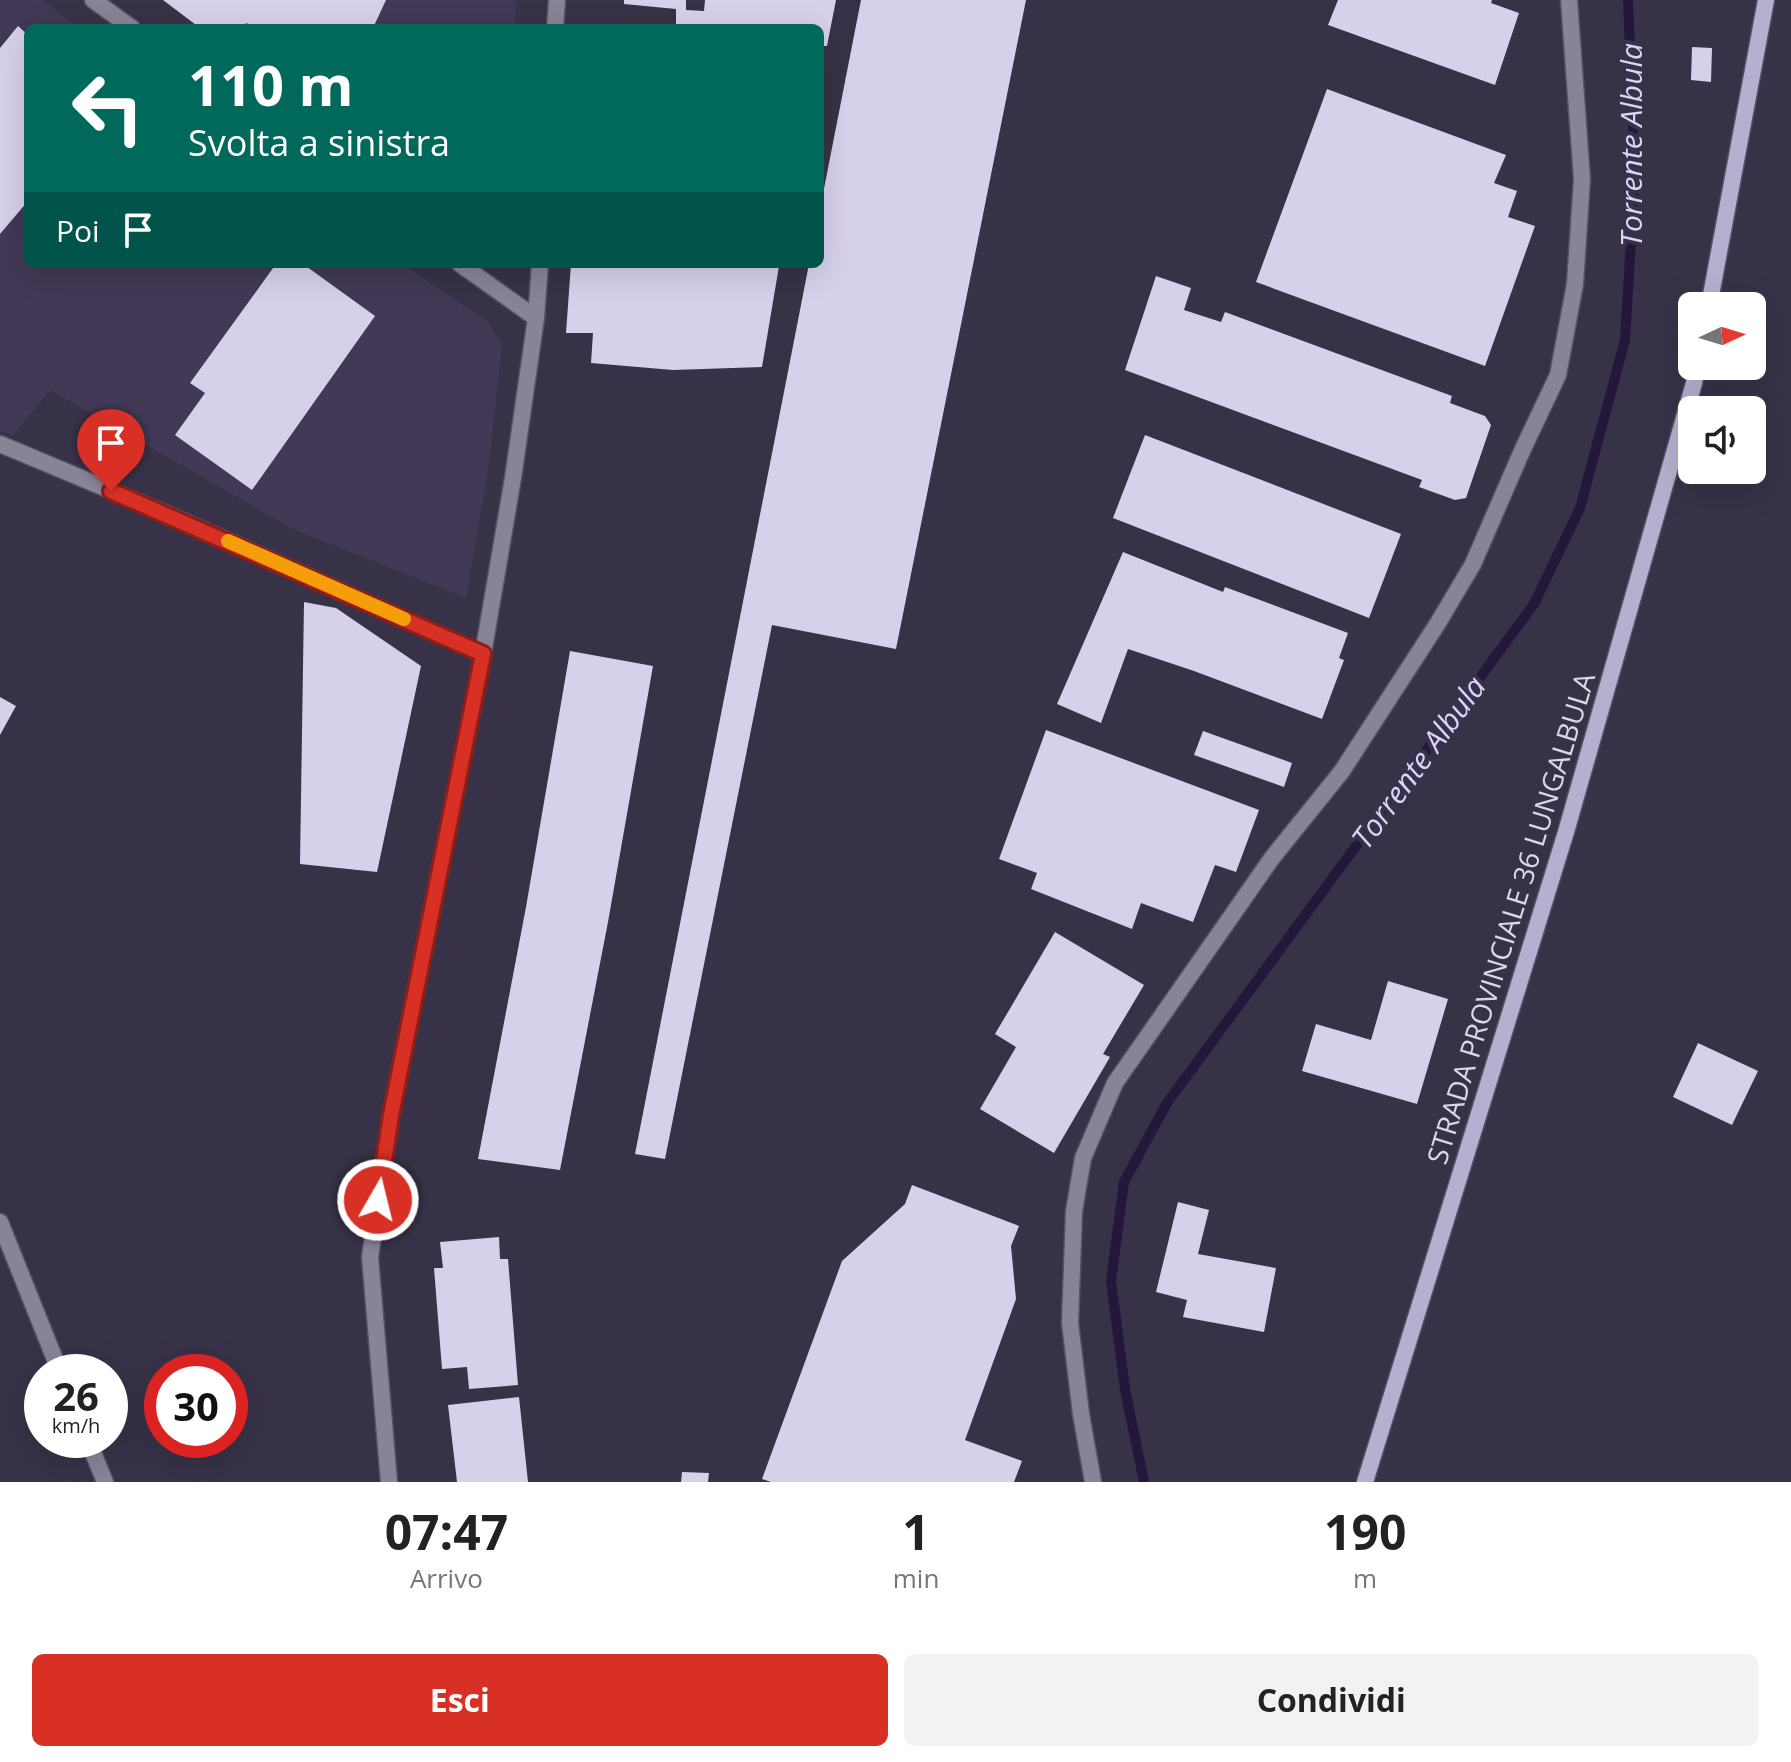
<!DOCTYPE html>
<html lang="it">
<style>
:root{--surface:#fff;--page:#f2f2f2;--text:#222;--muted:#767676;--accent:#d93025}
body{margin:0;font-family:"Open Sans",sans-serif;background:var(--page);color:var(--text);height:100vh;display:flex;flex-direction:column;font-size:30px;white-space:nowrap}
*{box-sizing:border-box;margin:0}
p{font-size:26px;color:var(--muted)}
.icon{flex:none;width:44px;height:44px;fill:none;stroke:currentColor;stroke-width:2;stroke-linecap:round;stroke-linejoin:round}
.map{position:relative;height:1482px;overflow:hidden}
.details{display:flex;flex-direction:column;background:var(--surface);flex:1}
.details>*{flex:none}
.top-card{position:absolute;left:24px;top:24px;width:800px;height:244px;border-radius:12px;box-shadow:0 8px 32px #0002;background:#00695c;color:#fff;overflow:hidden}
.needle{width:52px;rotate:86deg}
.tools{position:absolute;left:1678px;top:292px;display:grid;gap:16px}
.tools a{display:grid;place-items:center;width:88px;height:88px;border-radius:12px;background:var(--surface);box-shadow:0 8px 32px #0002;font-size:40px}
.speed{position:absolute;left:24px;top:1354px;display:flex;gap:16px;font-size:40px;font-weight:700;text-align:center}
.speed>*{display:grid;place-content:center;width:104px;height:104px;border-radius:50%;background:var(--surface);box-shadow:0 8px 32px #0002;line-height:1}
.speed small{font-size:20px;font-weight:400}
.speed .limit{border:12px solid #d22;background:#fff;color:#111}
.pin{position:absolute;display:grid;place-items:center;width:68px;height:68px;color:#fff;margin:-82px -34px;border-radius:50% 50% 50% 0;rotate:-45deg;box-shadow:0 0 8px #0007}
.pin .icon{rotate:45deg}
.me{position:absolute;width:88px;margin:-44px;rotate:8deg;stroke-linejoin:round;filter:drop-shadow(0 0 6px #0008)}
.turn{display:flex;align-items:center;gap:28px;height:168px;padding:0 32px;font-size:36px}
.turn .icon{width:104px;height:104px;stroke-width:2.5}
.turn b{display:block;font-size:56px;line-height:68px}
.then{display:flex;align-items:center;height:76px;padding:0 32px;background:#0003;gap:16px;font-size:30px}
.eta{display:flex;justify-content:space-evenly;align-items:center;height:136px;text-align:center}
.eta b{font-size:48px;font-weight:700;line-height:56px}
.cta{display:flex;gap:16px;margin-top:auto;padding:16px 32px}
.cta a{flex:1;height:92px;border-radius:12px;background:var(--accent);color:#fff;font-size:32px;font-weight:700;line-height:92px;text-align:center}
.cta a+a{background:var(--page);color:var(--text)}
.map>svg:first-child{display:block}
</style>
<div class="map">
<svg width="1791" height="1482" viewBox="0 0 1791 1482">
<rect width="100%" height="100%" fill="#373247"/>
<g fill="#413955">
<path d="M0 0H43L79 28H28V264H402L488 322 502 345 489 464 466 598 295 530 50 390 13 436 0 430Z"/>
<path d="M163 0H516L515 28H200Z"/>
</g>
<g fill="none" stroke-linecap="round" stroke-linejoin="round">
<path stroke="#23173b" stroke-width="10" d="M1144 1482 1125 1389 1111 1281 1124 1182 1167 1103 1534 604 1580 508 1625 340 1635 174 1628 0"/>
</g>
<g fill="#d6d0eb">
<path d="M163 0H386L373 28H257L246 23 244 28H200Z"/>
<path d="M624 0H686V10L704 11 705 0H836L827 46H820V28H676V9L624 4Z"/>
<path d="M861 0H1026L896 649 772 625 665 1159 635 1154 809 264H820V209Z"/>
<path d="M1338 0H1492L1491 3 1519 13 1495 85 1328 25Z"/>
<path d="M18 26 28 35V201L0 234V48Z"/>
<path d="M1692 47 1712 48 1711 82 1691 80Z"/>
<path d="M1327 89 1506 155 1494 183 1517 191 1508 217 1535 226 1485 366 1256 282Z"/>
<path d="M276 264H303L375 316 252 490 175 435 205 393 190 383Z"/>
<path d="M571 264H769L779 266 762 367 673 370 591 363 593 333H566Z"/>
<path d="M1156 276 1191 288 1184 310 1221 322 1225 312 1452 396 1450 403 1485 416 1491 425 1466 498 1455 500 1419 487 1422 480 1125 370Z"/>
<path d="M1145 435 1401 534 1369 618 1113 518Z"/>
<path d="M1123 552 1223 592 1225 587 1348 633 1339 658 1344 660 1322 719 1194 671 1128 649 1101 723 1057 704Z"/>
<path d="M304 602 336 608 421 666 377 872 300 864Z"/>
<path d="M570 651 653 666 608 922 560 1170 478 1159 526 907Z"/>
<path d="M0 697 16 706 0 735Z"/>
<path d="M1046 730 1259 810 1236 872 1215 865 1193 922 1141 903 1132 929 1031 889 1037 873 999 859Z"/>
<path d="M1203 731 1292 763 1284 787 1194 755Z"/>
<path d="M1055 932 1144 985 1103 1054 1110 1057 1054 1153 980 1109 1016 1047 995 1034Z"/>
<path d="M1388 981 1448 999 1417 1104 1302 1071 1316 1024 1371 1040Z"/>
<path d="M1698 1043 1758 1071 1732 1125 1673 1097Z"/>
<path d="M912 1185 1019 1226 1011 1246 1016 1299 965 1440 1022 1461 1014 1482H771L762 1479 842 1261 905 1204Z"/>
<path d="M1178 1202 1209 1210 1198 1254 1276 1268 1264 1332 1183 1317 1187 1300 1156 1292Z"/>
<path d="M499 1237 500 1259H508L518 1385 469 1389 467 1367 442 1369 434 1268H443L440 1242Z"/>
<path d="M519 1397 528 1482H457L448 1405Z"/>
<path d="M682 1472 709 1473 708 1482H681Z"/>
</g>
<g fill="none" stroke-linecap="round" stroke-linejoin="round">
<g stroke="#555064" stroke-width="19">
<g id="street">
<path d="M93 0 132 28"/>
<path d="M555 28 557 0"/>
<path d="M460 264 536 318"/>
<path d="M0 444 167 514 483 654"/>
<path d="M0 1222 60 1372"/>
<path d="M88 1440 105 1482"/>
<path d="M389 1482 370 1257 391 1115 483 654 513 478 536 318 540 264"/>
<path d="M1093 1482 1081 1414 1070 1323 1074 1211 1083 1158 1115 1083 1272 858 1342 771 1438 623 1473 564 1522 451 1558 375 1575 284 1582 179 1569 0"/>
</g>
</g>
<g stroke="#555064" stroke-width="19">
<g id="secondary">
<path d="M1709 306 1766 0"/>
<path d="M1365 1482 1566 832 1694 383 1697 366"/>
</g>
</g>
<use href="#street" stroke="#888397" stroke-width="16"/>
<use href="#secondary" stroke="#b7afcf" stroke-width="16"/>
</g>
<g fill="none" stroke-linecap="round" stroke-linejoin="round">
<g stroke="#8d1f18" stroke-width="20">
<path id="route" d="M111 491 483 654 391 1115 378 1200"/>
</g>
<use href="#route" stroke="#d93025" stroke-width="14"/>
<path stroke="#f59e0b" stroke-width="14" d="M228 541 404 619"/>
</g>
<g text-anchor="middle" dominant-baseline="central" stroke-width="8" stroke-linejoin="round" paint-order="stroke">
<g font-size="28" fill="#dbd8e6" stroke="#373247">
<text transform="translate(1510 918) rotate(-73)">STRADA PROVINCIALE 36 LUNGALBULA</text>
</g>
<g font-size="30" font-style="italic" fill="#dcd2fc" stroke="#373247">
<text transform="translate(1630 145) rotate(-90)">Torrente Albula</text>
<text transform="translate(1418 762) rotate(-54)">Torrente Albula</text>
</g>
</g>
</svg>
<div class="tools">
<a><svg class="needle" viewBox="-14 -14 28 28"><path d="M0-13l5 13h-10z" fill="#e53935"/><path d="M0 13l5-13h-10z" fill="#767676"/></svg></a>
<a><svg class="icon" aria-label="sound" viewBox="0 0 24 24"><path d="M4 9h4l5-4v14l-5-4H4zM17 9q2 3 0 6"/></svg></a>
</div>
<div class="speed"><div>26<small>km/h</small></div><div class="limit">30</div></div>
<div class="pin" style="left:111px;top:491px;background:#d93025"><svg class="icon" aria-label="arrive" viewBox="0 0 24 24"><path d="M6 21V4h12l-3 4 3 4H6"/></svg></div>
<svg class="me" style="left:378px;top:1200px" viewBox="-20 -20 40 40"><circle r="17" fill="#d93025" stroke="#fff" stroke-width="3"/><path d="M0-11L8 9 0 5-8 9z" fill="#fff"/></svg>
<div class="top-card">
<div class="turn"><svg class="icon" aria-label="left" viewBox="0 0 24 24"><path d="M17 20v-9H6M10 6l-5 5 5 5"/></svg><div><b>110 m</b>Svolta a sinistra</div></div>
<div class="then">Poi<svg class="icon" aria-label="arrive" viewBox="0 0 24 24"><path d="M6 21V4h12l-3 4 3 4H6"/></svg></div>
</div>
</div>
<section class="details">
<div class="eta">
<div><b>07:47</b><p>Arrivo</p></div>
<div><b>1</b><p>min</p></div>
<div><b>190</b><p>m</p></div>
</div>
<div class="cta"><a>Esci</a><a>Condividi</a></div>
</section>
